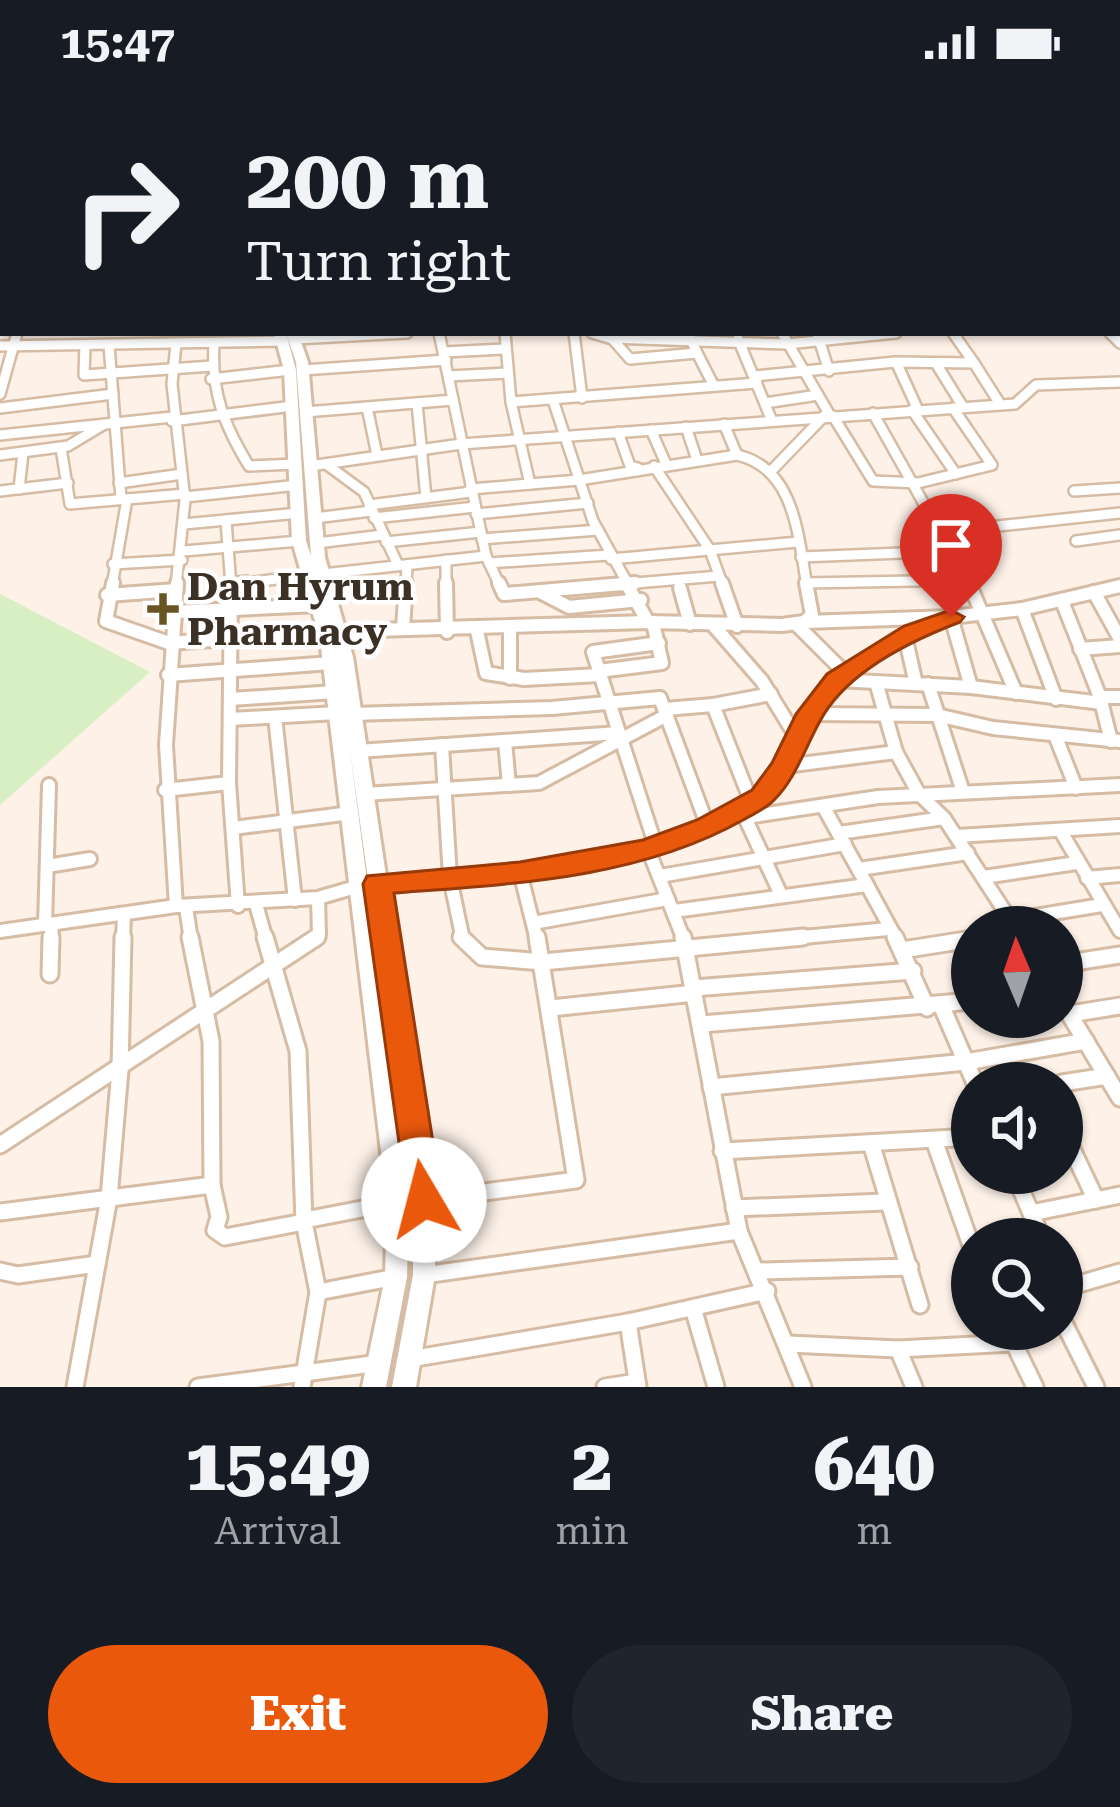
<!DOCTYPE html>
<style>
:root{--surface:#171b24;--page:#20242c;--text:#f1f3f6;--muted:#9ea1a6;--accent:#ea580c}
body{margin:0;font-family:"Roboto Serif",serif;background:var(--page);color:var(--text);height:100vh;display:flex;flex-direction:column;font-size:45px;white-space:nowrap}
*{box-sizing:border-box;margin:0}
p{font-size:39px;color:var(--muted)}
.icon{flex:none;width:66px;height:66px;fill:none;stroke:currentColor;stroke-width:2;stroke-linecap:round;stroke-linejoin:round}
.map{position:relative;height:1303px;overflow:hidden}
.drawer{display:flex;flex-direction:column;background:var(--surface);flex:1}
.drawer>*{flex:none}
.top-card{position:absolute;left:0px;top:0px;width:1122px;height:252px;box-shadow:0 3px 9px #0004;background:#171b24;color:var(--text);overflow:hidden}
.needle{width:78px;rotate:358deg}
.controls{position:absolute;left:951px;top:822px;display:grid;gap:24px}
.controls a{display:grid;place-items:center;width:132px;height:132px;border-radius:50%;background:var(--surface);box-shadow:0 3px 9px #0004;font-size:60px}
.pin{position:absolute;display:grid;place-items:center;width:102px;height:102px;color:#fff;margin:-123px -51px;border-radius:50% 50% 50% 0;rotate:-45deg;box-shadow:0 0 12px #0007}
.pin .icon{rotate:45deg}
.me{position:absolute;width:132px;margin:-66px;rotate:352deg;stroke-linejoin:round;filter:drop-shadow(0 0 9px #0008)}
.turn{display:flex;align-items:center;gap:42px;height:252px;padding:0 48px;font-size:54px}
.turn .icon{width:156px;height:156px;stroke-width:2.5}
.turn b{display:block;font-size:84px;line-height:102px}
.eta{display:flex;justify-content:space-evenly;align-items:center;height:204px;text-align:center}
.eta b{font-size:72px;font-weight:800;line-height:84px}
.button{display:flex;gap:24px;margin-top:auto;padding:24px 48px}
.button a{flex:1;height:138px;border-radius:72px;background:var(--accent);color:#fff;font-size:48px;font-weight:800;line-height:138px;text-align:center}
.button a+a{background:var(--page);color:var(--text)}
.status{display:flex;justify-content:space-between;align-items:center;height:84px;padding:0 60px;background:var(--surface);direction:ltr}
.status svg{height:33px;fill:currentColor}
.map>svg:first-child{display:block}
</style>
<div class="status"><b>15:47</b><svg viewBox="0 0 49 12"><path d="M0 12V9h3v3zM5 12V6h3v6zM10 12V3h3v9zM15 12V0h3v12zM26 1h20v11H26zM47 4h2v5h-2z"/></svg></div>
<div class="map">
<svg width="1120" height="1303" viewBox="0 0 1120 1303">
<rect width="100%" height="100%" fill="#fdf1e8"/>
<path fill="#d8efc3" d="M0 510 150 588 0 721Z"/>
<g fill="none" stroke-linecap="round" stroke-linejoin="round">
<g stroke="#d6bca4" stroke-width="12">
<g id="minor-far3">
<path d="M995 0 999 3"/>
<path d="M1083 0 1087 3"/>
<path d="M0 3 17 0"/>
<path d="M448 3 492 0"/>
<path d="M858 3 879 0"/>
<path d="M1018 3 1041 0"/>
<path d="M0 76 3 71"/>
<path d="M0 208 3 204"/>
</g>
</g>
<g stroke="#d6bca4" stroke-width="14">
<g id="minor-far2">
<path d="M439 249 486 472 500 502"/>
<path d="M505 249 511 318 530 400"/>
<path d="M574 249 582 314"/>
<path d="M592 249 609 254 787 260 896 249"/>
<path d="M817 249 829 287"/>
<path d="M1110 249 1120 259"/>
<path d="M608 250 630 275 697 269 688 249"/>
<path d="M295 255 407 249"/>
<path d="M738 255 772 337"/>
<path d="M176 260 172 300 185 416 176 502"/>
<path d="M214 260C211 308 224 341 249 382L296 380"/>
<path d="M85 261 84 291 212 282"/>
<path d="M109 261 121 415"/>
<path d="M0 262 284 257"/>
<path d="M444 268 504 265"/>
<path d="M697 269 714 302"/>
<path d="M974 279 1000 320"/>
<path d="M897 280 918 326"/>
<path d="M937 281 963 323"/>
<path d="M303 286 446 276"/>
<path d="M449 292 507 289"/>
<path d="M755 292 895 278 974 279 953 249"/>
<path d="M211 295 290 286"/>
<path d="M0 310 17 249"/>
<path d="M553 316 593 437 629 502"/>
<path d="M511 318 757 299"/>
<path d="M417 319 426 414"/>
<path d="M765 319 818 311"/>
<path d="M367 323 377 371"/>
<path d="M0 324 113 310"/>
<path d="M912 326 956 390"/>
<path d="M305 328 453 316"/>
<path d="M873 329 970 502"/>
<path d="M833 332 873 397 918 399 992 381 953 324"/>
<path d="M172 337 293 322"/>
<path d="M724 340 737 371"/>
<path d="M686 343 697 376"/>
<path d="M651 346 666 380"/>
<path d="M618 348 630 382 638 384"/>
<path d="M0 351 172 333"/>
<path d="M61 364 70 420 185 410"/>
<path d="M0 371 68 362 103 341"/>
<path d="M326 380 364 408 398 481"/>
<path d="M310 382 461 360 1015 320 1036 301 1120 298"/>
<path d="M654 382 710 466 723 502"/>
<path d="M772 386 828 328 782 249"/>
<path d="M119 399 182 390"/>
<path d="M19 405 23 369"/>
<path d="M470 405 579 396 737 371C795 384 798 452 807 502"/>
<path d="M0 407 68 399"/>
<path d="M1074 407 1120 404"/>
<path d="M185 413 298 401"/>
<path d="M369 421 471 408"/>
<path d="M476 430 588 419"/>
<path d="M315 434 371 427"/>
<path d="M374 434 475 423"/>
<path d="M226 437 231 502"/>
<path d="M184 440 299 429"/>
<path d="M942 448 1120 429"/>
<path d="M482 455 598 446"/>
<path d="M1076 457 1120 451"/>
<path d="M386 458 481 448"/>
<path d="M317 459 383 451"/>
<path d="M184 467 299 457"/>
<path d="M801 473 952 467"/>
<path d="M611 475 798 458"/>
<path d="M446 476V502"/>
<path d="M489 479 609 471"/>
<path d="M113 480 182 476"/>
<path d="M323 490 486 472"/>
<path d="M805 499 968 496"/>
<path d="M231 501 307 491"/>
<path d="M112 502 127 415"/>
<path d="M406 502 407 481"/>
<path d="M599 502 719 492"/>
</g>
</g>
<g stroke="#d6bca4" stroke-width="18">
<g id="minor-far1">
<path d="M113 499 106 537 169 559 325 548"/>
<path d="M231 499 229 699 238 822"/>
<path d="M446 499 447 548"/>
<path d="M499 499 504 510 635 499"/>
<path d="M626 499 648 538"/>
<path d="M722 499 737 542"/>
<path d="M969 499 1016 609"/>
<path d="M231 501 246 499"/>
<path d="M680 504 690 540"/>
<path d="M1094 508 1120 555"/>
<path d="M542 509 569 523 641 516"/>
<path d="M107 511 176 506"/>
<path d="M1062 517 1100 613 1111 657"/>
<path d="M1022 525 1056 615"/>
<path d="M174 528 318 521"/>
<path d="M805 538 951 533 971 603"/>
<path d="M796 540 845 589"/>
<path d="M714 542 762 597 797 654"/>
<path d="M403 545 406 499"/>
<path d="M510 546V594"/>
<path d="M341 547 648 538 782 541 804 538 812 531 806 499"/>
<path d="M477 547 486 589 524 595 600 591"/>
<path d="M905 552 916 600"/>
<path d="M1080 565 1120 562"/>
<path d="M599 587 662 579 653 539"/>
<path d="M168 591 331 579"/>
<path d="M837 596 971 603 1102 619"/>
<path d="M876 598 896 668 919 710 944 734 1015 843"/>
<path d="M928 600 963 708"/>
<path d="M1100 613H1120"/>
<path d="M231 615 335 608"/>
<path d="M713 621 771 610"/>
<path d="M665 625 713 621 752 720"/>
<path d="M352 630 552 624 660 614 708 743"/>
<path d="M809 630 937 631 993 644 1120 657"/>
<path d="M275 633 295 816"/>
<path d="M231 635 337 629"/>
<path d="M1055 651 1076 704"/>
<path d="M505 657 509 701"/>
<path d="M442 661 450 794 463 856"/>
<path d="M358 667 619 649"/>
<path d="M785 682 896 668"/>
<path d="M165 706 229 699"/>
<path d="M364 710 539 699 667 631"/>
<path d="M742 727 781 811"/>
<path d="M747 733 878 713 1120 701"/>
<path d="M233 744 351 729"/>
<path d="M1060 746 1120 847"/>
<path d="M839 749 944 734"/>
<path d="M957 752 1120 742"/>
<path d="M656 763 593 568 659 559"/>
<path d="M648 765 684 856"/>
<path d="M47 782 90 775"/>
<path d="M859 785 968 769"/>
<path d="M520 788 537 856"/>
<path d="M660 792 845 760"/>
<path d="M984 793 1076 779"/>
<path d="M1087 794 1120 791"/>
<path d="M867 801 897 856"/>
<path d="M256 820 266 856"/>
<path d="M176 822 166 661 177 499"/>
<path d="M186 823 191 856"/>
<path d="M674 827 867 801 823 722"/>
<path d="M1010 836 1102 821"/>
<path d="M533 839 668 815"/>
<path d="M45 841 49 701"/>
<path d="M0 847 176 822 318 814 359 802 520 788 656 763 708 743 762 713 785 682 824 608 845 589 913 547 951 533 1022 525 1120 502"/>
<path d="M51 856 52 840"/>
<path d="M123 856 124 831"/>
<path d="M315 856 319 850 318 814"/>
<path d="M771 856 888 845"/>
<path d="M965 856 972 855"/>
</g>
</g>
<g stroke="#d6bca4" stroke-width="21">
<g id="minor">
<path d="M190 853 211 957 212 1101 219 1133 215 1146 225 1153 304 1138"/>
<path d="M265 853 298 967 304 1138 318 1208 302 1303"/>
<path d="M461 853 482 873 543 878 803 853"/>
<path d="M683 853 739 1147 803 1303"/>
<path d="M895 853 927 924"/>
<path d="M902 866 972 855"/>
<path d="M1062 880 1120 871"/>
<path d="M50 890 51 853"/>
<path d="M694 904 913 887"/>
<path d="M1062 918 1120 1014"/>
<path d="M942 923 975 999"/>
<path d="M551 924 695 909"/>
<path d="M1070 930 1120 922"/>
<path d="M702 940 972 917"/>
<path d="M1062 999 1107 992"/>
<path d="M711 1003 966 978 1086 957"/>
<path d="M1062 1044 1096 1116"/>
<path d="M934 1056 972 1164"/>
<path d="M871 1059 920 1221"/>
<path d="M0 1061 317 853"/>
<path d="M722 1067 972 1053"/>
<path d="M1014 1089 1042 1155"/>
<path d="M424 1116 576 1096 537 853"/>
<path d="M734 1124 885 1118"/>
<path d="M0 1128 212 1101"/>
<path d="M1031 1129 1120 1111"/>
<path d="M305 1136 398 1118"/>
<path d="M0 1187 18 1191 97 1180"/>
<path d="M758 1187 910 1183"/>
<path d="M424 1191 739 1147"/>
<path d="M1062 1205 1120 1188"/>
<path d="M318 1208 396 1193"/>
<path d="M693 1224 716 1303"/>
<path d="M1062 1235 1096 1303"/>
<path d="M628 1238 638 1303"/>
<path d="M1007 1245 1035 1303"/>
<path d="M788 1260 898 1265 1013 1259"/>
<path d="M898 1265 914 1303"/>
<path d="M410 1275 628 1238 767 1207"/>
<path d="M75 1303 109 1114 120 986 123 853"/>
<path d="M198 1303 380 1279"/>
<path d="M605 1303 637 1298"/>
</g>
</g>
<g stroke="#d6bca4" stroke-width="6">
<g id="major">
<rect x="300" y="0" width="10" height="3"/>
<path d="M274 249H298L308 278 325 473 353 573 435 1116V1191L416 1303H392L413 1191V1116L349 659 409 1118 407 1193 386 1303H362L385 1193 387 1118 320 555 292 457 284 286ZM286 249 296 278 311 472 306 457 296 286Z"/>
</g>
</g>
<use href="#minor-far3" stroke="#fff" stroke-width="8"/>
<use href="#minor-far2" stroke="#fff" stroke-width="9"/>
<use href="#minor-far1" stroke="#fff" stroke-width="12"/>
<use href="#minor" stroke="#fff" stroke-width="15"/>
<use href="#major" fill="#fff" fill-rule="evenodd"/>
</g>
<path fill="#ea580c" stroke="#983908" stroke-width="3" d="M951 526 964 533 960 538C910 557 846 588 820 637 805 664 796 694 774 716 766 725 753 730 743 736 638 795 512 800 394 809L442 1116 437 1127 424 1131 412 1127 407 1116 363 800 367 792 520 778 643 756 697 736 752 706 772 679 796 630 827 590 904 542Z"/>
<path fill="#695523" stroke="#fff" stroke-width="4.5" d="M157 507h12v12h12v12h-12v12h-12v-12h-12v-12h12z"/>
<g text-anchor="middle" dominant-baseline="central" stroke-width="9" stroke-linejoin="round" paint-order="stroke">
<g font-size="39" font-weight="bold" fill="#3a3026" stroke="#fff" text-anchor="start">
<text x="187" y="503">Dan Hyrum<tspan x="187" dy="45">Pharmacy</tspan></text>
</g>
</g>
</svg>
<div class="controls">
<a><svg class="needle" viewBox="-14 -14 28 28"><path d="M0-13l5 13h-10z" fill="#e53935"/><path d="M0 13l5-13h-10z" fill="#9ea1a6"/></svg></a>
<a><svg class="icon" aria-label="sound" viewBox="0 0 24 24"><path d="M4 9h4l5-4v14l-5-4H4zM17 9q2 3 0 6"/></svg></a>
<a><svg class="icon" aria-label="search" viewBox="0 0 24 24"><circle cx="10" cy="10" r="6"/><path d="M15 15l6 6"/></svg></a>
</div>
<div class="pin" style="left:951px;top:533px;background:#d93025"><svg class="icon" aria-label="arrive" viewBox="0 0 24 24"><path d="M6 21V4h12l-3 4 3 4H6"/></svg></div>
<svg class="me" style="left:424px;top:1116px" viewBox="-20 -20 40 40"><circle r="19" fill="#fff"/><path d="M0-13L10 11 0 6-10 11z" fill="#ea580c"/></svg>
<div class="top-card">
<div class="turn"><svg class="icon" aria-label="right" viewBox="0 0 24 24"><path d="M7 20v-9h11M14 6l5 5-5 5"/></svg><div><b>200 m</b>Turn right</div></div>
</div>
</div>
<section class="drawer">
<div class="eta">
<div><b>15:49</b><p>Arrival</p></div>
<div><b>2</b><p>min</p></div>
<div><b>640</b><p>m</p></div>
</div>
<div class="button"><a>Exit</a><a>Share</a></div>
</section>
